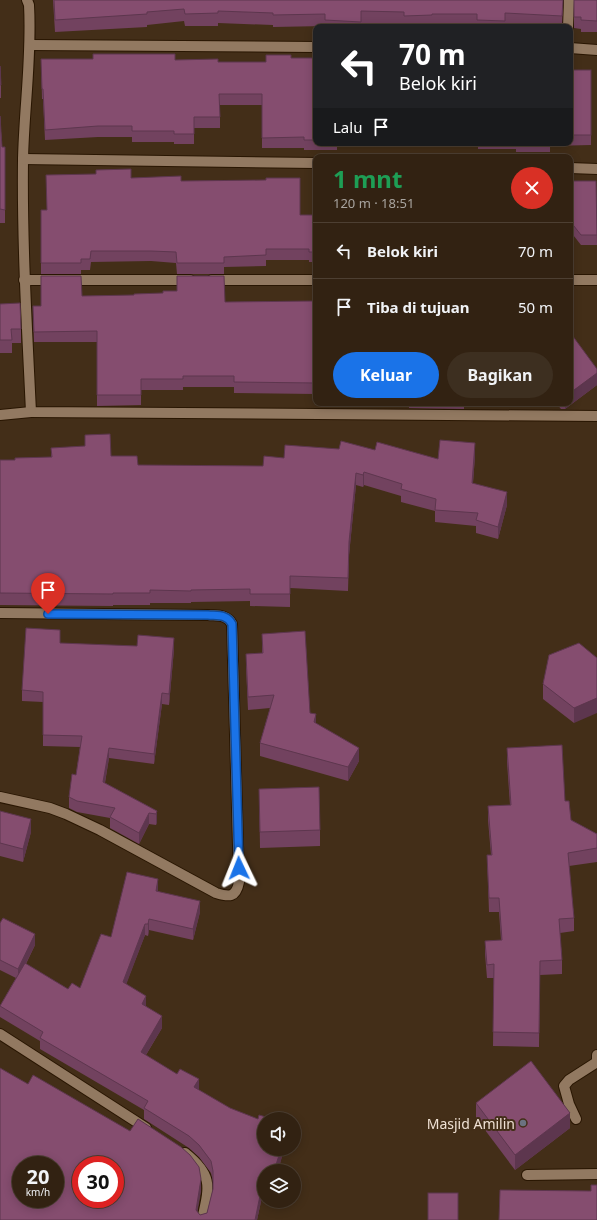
<!DOCTYPE html>
<html lang="id">
<meta charset="utf-8">
<style>
:root{--surface:#322212;--page:#3d2f20;--text:#f1f3f6;--muted:#a8a49f;--line:#4d3f32;--accent:#1a73e8}
body{margin:0;font-family:"Noto Sans",sans-serif;background:var(--page);color:var(--text);height:100vh;display:flex;flex-direction:column;font-size:15px;white-space:nowrap}
*{box-sizing:border-box;margin:0}
p{font-size:13px;color:var(--muted)}
.icon{flex:none;width:22px;height:22px;fill:none;stroke:currentColor;stroke-width:2;stroke-linecap:round;stroke-linejoin:round}
.map{position:relative;flex:1;overflow:hidden}
.side{position:absolute;left:313px;top:154px;width:260px;height:252px;display:flex;flex-direction:column;background:var(--surface);border-radius:8px;box-shadow:0 2px 10px #0003,0 0 0 1px var(--line)}
.side>*{flex:none}
.banner{position:absolute;left:313px;top:24px;width:260px;height:122px;border-radius:8px;box-shadow:0 2px 10px #0003,0 0 0 1px var(--line);background:#202124;color:#fff;overflow:hidden}
.tools{position:absolute;left:257px;top:1112px;display:grid;gap:8px}
.tools a{display:grid;place-items:center;width:44px;height:44px;border-radius:50%;background:var(--surface);box-shadow:0 2px 10px #0003,0 0 0 1px var(--line);font-size:20px}
.speed{position:absolute;left:12px;top:1156px;display:flex;gap:8px;font-size:20px;font-weight:700;text-align:center}
.speed>*{display:grid;place-content:center;width:52px;height:52px;border-radius:50%;background:var(--surface);box-shadow:0 2px 10px #0003,0 0 0 1px var(--line);line-height:1}
.speed small{font-size:10px;font-weight:400}
.speed .limit{border:6px solid #d22;background:#fff;color:#111}
.pin{position:absolute;display:grid;place-items:center;width:34px;height:34px;color:#fff;margin:-41px -17px;border-radius:50% 50% 50% 0;rotate:-45deg;box-shadow:0 0 4px #0007}
.pin .icon{rotate:45deg}
.me{position:absolute;width:44px;margin:-22px;rotate:358deg;stroke-linejoin:round;filter:drop-shadow(0 0 3px #0008)}
.turn{display:flex;align-items:center;gap:14px;height:84px;padding:0 20px;font-size:18px}
.turn .icon{width:52px;height:52px;stroke-width:2.5}
.turn b{display:block;font-size:28px;line-height:34px}
.then{display:flex;align-items:center;height:38px;padding:0 20px;background:#0003;gap:8px;font-size:15px}
.round{display:grid;place-items:center;flex:none;width:42px;height:42px;border-radius:21px;background:var(--page)}
.head{display:flex;align-items:center;justify-content:space-between;height:68px;padding:0 20px}
h1{font-size:24px;font-weight:700;line-height:30px;color:#1e9e55}
.primary-button{display:flex;gap:8px;margin-top:auto;padding:8px 20px}
.primary-button a{flex:1;height:46px;border-radius:24px;background:var(--accent);color:#fff;font-size:16px;font-weight:700;line-height:46px;text-align:center}
.primary-button a+a{background:var(--page);color:var(--text)}
ul{padding:0;list-style:none}
li{display:flex;align-items:center;gap:12px;height:56px;padding:0 20px;border-top:1px solid var(--line)}
li div{flex:1}
li b{display:block;font-size:15px}
li em{font-style:normal}
.map>svg:first-child{display:block}
</style>
<div class="map">
<svg width="597" height="1220" viewBox="0 0 597 1220">
<rect width="100%" height="100%" fill="#432e18"/>
<g fill="none" stroke-linecap="round" stroke-linejoin="round">
<g stroke="#291602" stroke-width="12">
<path id="service" d="M576 1119 569 1104 564 1086 569 1080 597 1062"/>
</g>
<g stroke="#291602" stroke-width="12">
<g id="minor">
<path d="M27 0 29 5C32 57 24 108 23 160 22 244 27 328 31 412L597 416"/>
<path d="M568 27 569 0"/>
<path d="M30 45 316 47"/>
<path d="M570 48 597 50"/>
<path d="M23 159 316 163"/>
<path d="M570 168 597 169"/>
<path d="M24 280H190"/>
<path d="M212 280H316"/>
<path d="M570 280H597"/>
<path d="M0 415 31 412"/>
<path d="M0 613 208 615C217 616 227 614 232 624L239 882C236 898 229 897 216 893L100 830 66 814 50 808 0 797"/>
<path d="M0 1034 146 1128"/>
<path d="M597 1055V1063"/>
<path d="M185 1153C214 1176 209 1187 202 1220"/>
<path d="M527 1175 597 1174"/>
</g>
</g>
<use href="#service" stroke="#927961" stroke-width="10"/>
<use href="#minor" stroke="#927961" stroke-width="10"/>
</g>
<g fill="#72425f">
<path d="M53 0H563L562 27H539L505 26V27L432 26V27H404V24L361 23V27H325V26L273 27V25L218 23V26H185L184 21 147 25V27L55 32Z"/>
<path d="M574 0H597V32H581V29L574 28Z"/>
<path d="M291 58H316V143H337V150H304V148H262V105H220V128H194V144H174V142H132V137H98L45 140 43 99H42L41 59 175 60 218 62H266Z"/>
<path d="M0 66 1 85V98H0Z"/>
<path d="M570 70H591V145L550 146V152H516V149H478V146L375 145V143H570Z"/>
<path d="M0 116 2 147H5V223H0Z"/>
<path d="M131 178 181 181 300 215H316V262H309V260H266V266L224 267V274H177L176 263 151 261 91 262 90 270H81V274H41V210H46Z"/>
<path d="M570 181H596L597 245H581L570 231Z"/>
<path d="M82 296 225 302 316 301V394L234 393V387H183V390H141V405L97 406V342H34L33 306H41Z"/>
<path d="M0 304 21 329V343H12V353H0Z"/>
<path d="M597 369V385L565 409H561L556 403H570Z"/>
<rect x="328" y="403" width="36" height="4"/>
<path d="M409 403H464V409L409 408Z"/>
<path d="M51 448 111 456 138 465 263 466 284 458 339 449 375 450 438 459 475 456 473 483 507 505 498 539 476 533V526L435 522V511L401 502V496L364 485 363 487 356 485 349 555 348 591 290 588V607L250 606V601L191 602V603H150V605H113V606L0 605V460H15L51 457Z"/>
<path d="M262 634 316 723 359 761 348 781 260 756V743L270 708 248 710 246 667V654L262 653Z"/>
<path d="M60 643 174 649 169 705 162 704 154 764 109 758 105 783 157 811V822L156 825 149 824 139 844 110 828V818L77 812 69 808V797L76 775 80 747 43 746V702L22 701V690Z"/>
<path d="M597 658 574 723 543 699V684Z"/>
<path d="M507 748 565 801 571 820 597 834V862L569 866 574 918V931L560 933 562 960V974L540 975 539 1047 493 1046 494 978H487L485 954V941L501 940 499 912H489L487 855H491L488 820V806L510 805 507 762Z"/>
<path d="M259 789 320 830V846L260 848Z"/>
<path d="M0 811 31 832 23 862 0 856Z"/>
<path d="M158 891 200 912 193 940 149 930 148 936 145 935 126 984 146 1006 162 1028 146 1055 199 1090 264 1149H284L278 1171H264V1198L262 1197 257 1220H0L201 1190 197 1212 200 1215 207 1213 213 1189V1181L211 1173 199 1157 189 1148 144 1119V1110L40 1049V1041L0 1017V1006L16 978 0 970V923L35 945 26 964 68 989 80 988 111 937Z"/>
<path d="M476 1103 570 1128 515 1170 476 1118Z"/>
</g>
<g fill="#5d364e">
<path d="M597 373V385L565 409V403H570V393Z"/>
<path d="M475 443V456L472 495V483Z"/>
<path d="M364 472V485L363 487V475Z"/>
<path d="M356 473V485L349 555 348 591 349 542Z"/>
<path d="M507 492V505L498 539V527Z"/>
<path d="M174 638V649L169 705V694Z"/>
<path d="M162 693V704L154 764V754Z"/>
<path d="M597 698V713L574 723V708Z"/>
<path d="M316 714V728L314 722Z"/>
<path d="M109 748V758L103 793V782Z"/>
<path d="M359 748V761L348 781V767Z"/>
<path d="M157 811V822L156 825V814Z"/>
<path d="M149 813V824L139 844V833Z"/>
<path d="M31 819V832L23 862V849Z"/>
<path d="M158 879V891L156 902V891Z"/>
<path d="M200 901V912L193 940V929Z"/>
<path d="M149 919V930L148 936V924Z"/>
<path d="M145 924V935L123 993V982Z"/>
<path d="M35 934V945L18 979V969Z"/>
<path d="M146 996V1007L142 1004Z"/>
<path d="M162 1016V1028L141 1063V1052Z"/>
<path d="M199 1079V1091L194 1087Z"/>
<path d="M570 1113V1128L515 1170V1155Z"/>
<path d="M281 1149H284L278 1171H274Z"/>
<path d="M201 1179V1190L196 1220V1210Z"/>
<path d="M262 1186V1197L257 1220H255Z"/>
</g>
<g fill="#854d6f" stroke="#5d364e" fill-rule="evenodd">
<path d="M54 0H563L562 16 505 13V21L477 20V14H432V15L404 16V12L361 11V22L325 20V14L273 15V13L218 11V13L185 14 184 9 147 12V14L55 20Z"/>
<path d="M574 0H597V21L581 20V17H574Z"/>
<path d="M93 54H175V60L218 59V62H266V55H291V58H316V140H304V137L262 138V94H219L220 117H194V134H174V131H132V126H98L45 130 43 89H42L41 59H93Z"/>
<path d="M0 66 1 85H0Z"/>
<rect x="570" y="70" width="21" height="65"/>
<path d="M0 116 2 147H5V210L0 209Z"/>
<path d="M131 169V178L181 176V181L266 180V178H300V215H316V252H309V249H266V255L224 257V263H177L176 252 151 251H91L90 259H81V263H41V210H47L46 175 96 174V170Z"/>
<path d="M570 181H596L597 235H581L570 221Z"/>
<path d="M41 276H81L82 296 134 295V294L163 293V291H177V276H224L225 302 316 301V383L234 382V376H183V379H141V395H97V331L34 332 33 306H41Z"/>
<path d="M20 303 21 329H11L12 340H0V304Z"/>
<path d="M572 335 597 369V373L570 393V336Z"/>
<path d="M110 434 111 456H137L138 465 263 466 264 456 284 458 285 445 339 449 341 441 375 450 377 442 438 459 440 440 475 443 472 483 507 492 498 527 476 520 478 513 435 510 436 499 401 489 402 484 364 472 363 475 356 473 349 542 348 578 290 576V594H250V589L191 590V591L150 590V593H113V594L0 593V460H15V458L52 457 51 448 85 446V435Z"/>
<path d="M26 628 60 630V643L137 646 138 635 174 638 169 694 162 693 154 754 109 748 103 782 157 811 156 814 149 813 139 833 110 817 115 808 77 801 69 797 72 774 76 775 82 736 43 735V692L22 690Z"/>
<path d="M305 631 310 713 316 714 314 722 359 748 348 767 260 743 274 695 248 697 246 654 263 653 262 634Z"/>
<path d="M579 643 597 658V698L574 708 543 684 549 655Z"/>
<path d="M562 745 565 801H569L571 820 597 834V848L568 853 574 918 559 919 562 960 540 961 539 1033 493 1032 494 964 487 965 485 941 502 940 499 898H489L487 855H492L488 806 511 805 507 748Z"/>
<path d="M319 787 320 830 260 832 259 789Z"/>
<path d="M0 811 31 819 23 849 0 843Z"/>
<path d="M127 872 158 879 156 891 200 901 193 929 149 919 148 924H145L123 982 146 996 142 1004 162 1016 141 1052 177 1074 180 1069 199 1079 194 1087 230 1108 258 1119 259 1115 273 1119H264V1149H281L274 1171H264V1186H262L255 1220H0V1068L28 1084 33 1075 130 1131 138 1119 181 1147 190 1155 199 1167 201 1179 196 1210 200 1215 207 1213 213 1189V1171L211 1161 199 1145 189 1136 144 1108 148 1101 40 1038 43 1032 0 1006 25 963 68 989 72 983 80 988 101 934 111 937ZM21 1165H55V1199H21ZM81 1165H115V1199H81Z"/>
<path d="M3 918 35 934 18 969 0 960V923Z"/>
<path d="M531 1061 570 1113 515 1155 476 1103Z"/>
<path d="M591 1185H597V1220H499L500 1190 591 1191Z"/>
<rect x="428" y="1193" width="30" height="27"/>
</g>
<g fill="none" stroke-linecap="round" stroke-linejoin="round">
<g stroke="#114b97" stroke-width="10">
<path id="route" d="M48 614 208 615C217 616 227 614 232 624L239 868"/>
</g>
<use href="#route" stroke="#1a73e8" stroke-width="7"/>
</g>
<circle fill="#6b7280" stroke="#432e18" stroke-width="1.5" cx="523" cy="1123" r="4"/>
<g text-anchor="middle" dominant-baseline="central" stroke-width="4" stroke-linejoin="round" paint-order="stroke">
<g font-size="14" fill="#efe1d4" stroke="#432e18" text-anchor="end">
<text x="515" y="1123">Masjid Amilin</text>
</g>
</g>
</svg>
<div class="tools">
<a><svg class="icon" aria-label="sound" viewBox="0 0 24 24"><path d="M4 9h4l5-4v14l-5-4H4zM17 9q2 3 0 6"/></svg></a>
<a><svg class="icon" aria-label="layers" viewBox="0 0 24 24"><path d="M12 4l9 5-9 5-9-5zM3 14l9 5 9-5"/></svg></a>
</div>
<div class="speed"><div>20<small>km/h</small></div><div class="limit">30</div></div>
<div class="pin" style="left:48px;top:614px;background:#d93025"><svg class="icon" aria-label="arrive" viewBox="0 0 24 24"><path d="M6 21V4h12l-3 4 3 4H6"/></svg></div>
<svg class="me" style="left:239px;top:868px" viewBox="-20 -20 40 40"><path d="M0-17L14 15 0 8-14 15z" fill="#1a73e8" stroke="#fff" stroke-width="4"/></svg>
<div class="banner">
<div class="turn"><svg class="icon" aria-label="left" viewBox="0 0 24 24"><path d="M17 20v-9H6M10 6l-5 5 5 5"/></svg><div><b>70 m</b>Belok kiri</div></div>
<div class="then">Lalu<svg class="icon" aria-label="arrive" viewBox="0 0 24 24"><path d="M6 21V4h12l-3 4 3 4H6"/></svg></div>
</div>
<section class="side">
<div class="head"><div><h1>1 mnt</h1><p>120 m · 18:51</p></div><a class="round" style="background:#d93025;color:#fff"><svg class="icon" aria-label="close" viewBox="0 0 24 24"><path d="M6 6l12 12M18 6L6 18"/></svg></a></div>
<ul>
<li><svg class="icon" aria-label="left" viewBox="0 0 24 24"><path d="M17 20v-9H6M10 6l-5 5 5 5"/></svg><div><b>Belok kiri</b></div><em>70 m</em></li>
<li><svg class="icon" aria-label="arrive" viewBox="0 0 24 24"><path d="M6 21V4h12l-3 4 3 4H6"/></svg><div><b>Tiba di tujuan</b></div><em>50 m</em></li>
</ul>
<div class="primary-button"><a>Keluar</a><a>Bagikan</a></div>
</section>
</div>
